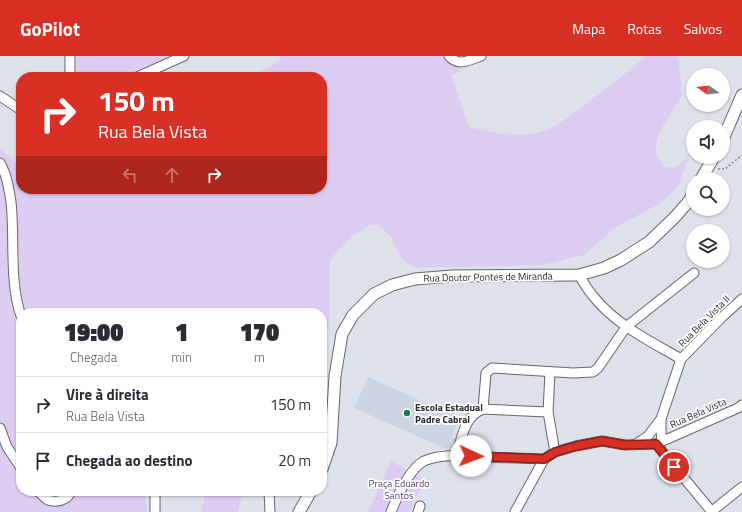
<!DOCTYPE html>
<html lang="pt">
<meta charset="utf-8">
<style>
:root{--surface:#fff;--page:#f7f7f7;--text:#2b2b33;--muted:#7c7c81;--line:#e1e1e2;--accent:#d93025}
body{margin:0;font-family:"Titillium Web",sans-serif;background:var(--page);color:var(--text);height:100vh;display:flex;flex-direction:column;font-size:15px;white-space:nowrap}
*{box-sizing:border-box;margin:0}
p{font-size:13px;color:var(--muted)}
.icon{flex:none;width:22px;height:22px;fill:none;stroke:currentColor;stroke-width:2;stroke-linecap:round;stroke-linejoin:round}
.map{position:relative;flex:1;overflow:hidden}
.details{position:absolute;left:16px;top:252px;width:311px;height:188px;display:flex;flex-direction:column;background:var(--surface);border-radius:16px;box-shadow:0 1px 3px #0004}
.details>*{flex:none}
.banner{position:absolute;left:16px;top:16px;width:311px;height:122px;border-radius:16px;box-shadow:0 1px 3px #0004;background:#d93025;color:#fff;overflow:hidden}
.needle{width:26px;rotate:284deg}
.controls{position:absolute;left:686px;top:12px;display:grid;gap:8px}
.controls a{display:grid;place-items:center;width:44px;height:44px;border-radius:50%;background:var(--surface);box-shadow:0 1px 3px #0004;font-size:20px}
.pin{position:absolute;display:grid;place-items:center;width:34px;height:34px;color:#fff;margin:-17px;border:2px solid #fff;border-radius:50%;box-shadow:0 1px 4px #0007}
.me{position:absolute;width:44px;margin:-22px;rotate:92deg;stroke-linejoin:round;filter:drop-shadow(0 0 3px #0008)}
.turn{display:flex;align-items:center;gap:14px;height:84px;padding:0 16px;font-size:18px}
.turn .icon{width:52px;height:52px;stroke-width:2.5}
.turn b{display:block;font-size:28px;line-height:34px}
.lanes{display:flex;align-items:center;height:38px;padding:0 16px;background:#0003;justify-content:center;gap:20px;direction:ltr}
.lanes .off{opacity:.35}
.eta{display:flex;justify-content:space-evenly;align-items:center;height:68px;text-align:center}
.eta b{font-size:24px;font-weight:800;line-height:28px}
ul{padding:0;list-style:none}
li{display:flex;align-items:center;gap:12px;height:56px;padding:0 16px;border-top:1px solid var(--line)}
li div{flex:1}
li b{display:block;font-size:15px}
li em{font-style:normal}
header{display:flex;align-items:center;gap:24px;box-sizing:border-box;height:56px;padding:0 20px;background:var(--accent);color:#fff}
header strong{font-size:19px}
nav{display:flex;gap:22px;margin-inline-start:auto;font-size:14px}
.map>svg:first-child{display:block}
</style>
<header>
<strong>GoPilot</strong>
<nav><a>Mapa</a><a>Rotas</a><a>Salvos</a></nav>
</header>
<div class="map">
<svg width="742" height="456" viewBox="0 0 742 456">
<rect width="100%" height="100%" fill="#dde1ea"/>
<path fill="#cdd5e3" d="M368 321 460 362 446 393 354 352Z"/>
<g fill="#ddccf2">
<path d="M77 0H177L130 21H76Z"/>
<path d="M280 0H445L451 10 459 12 461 15 451 19 469 71C492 76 516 81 539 76 554 73 567 62 579 53 602 36 624 19 646 0H676L678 3C679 11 683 34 681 40 681 43 677 48 675 51 663 71 645 89 665 111L674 112 683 105 690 96 680 127 674 135 659 148 616 171 584 199 541 209 416 212C398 204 400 199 392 183 389 178 383 173 378 169H371L352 180 338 194 330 205V264L325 285 322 292V257H21V435H144L147 456H0V93L21 109V133H322V21H252L279 5Z"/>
<path d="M391 405 425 424 409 456H368Z"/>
<path d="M206 435H243L238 456H201Z"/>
</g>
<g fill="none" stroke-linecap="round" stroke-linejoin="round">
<g stroke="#63676e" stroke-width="11">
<g id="minor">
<path d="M70 0V21"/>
<path d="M449 0C458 11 470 4 481 0"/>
<path d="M137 21 184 0"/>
<path d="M0 40 21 54"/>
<path d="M0 107C7 119 9 133 11 146 15 182 9 226 21 260"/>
<path d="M579 219C583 226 588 234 593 240 616 269 650 285 681 303"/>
<path d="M550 316 548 356 555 396"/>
<path d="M483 353 486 317 492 312 573 317 593 316 598 312 626 271 694 217"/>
<path d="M0 372 7 391 21 412"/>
<path d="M662 385 661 376V363L681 303 721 262 742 243"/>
<path d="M636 388 648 380 661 363"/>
<path d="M656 388 712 456"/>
<path d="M456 400C462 382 464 360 483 353L548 356"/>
<path d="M38 435C41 438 45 442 48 444 57 447 68 444 71 435"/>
<path d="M155 435V456"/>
<path d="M269 435 270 456"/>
<path d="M391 456C397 441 409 413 424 405 442 397 466 400 486 401 505 402 525 402 544 403L555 396 576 390 602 385 625 389 656 388 738 352 742 349"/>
<path d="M418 456 420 450"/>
<path d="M515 456 544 403"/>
<path d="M711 456 742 431"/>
</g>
</g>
<g stroke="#63676e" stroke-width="13">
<g id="tertiary">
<path d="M723 83 742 39"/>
<path d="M701 123 714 101"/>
<path d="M322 413 331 387 335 320 342 278 353 259 374 238 392 229 415 223 452 220 579 219 604 212 621 204 649 186 675 161 689 145 693 138"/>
<path d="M299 456 311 435"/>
</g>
</g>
<path stroke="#84878d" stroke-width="1.5" stroke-dasharray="2 2" stroke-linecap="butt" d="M718 113H725L742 99"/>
<use href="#minor" stroke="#fff" stroke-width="9"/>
<use href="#tertiary" stroke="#fff" stroke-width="11"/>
</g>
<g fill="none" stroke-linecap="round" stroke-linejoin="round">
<g stroke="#8d1f18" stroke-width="10">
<path id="route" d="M471 400 544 403 555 396 576 390 602 385 625 389 656 388 674 411"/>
</g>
<use href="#route" stroke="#d93025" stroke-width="7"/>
</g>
<circle fill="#13805c" stroke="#fff" stroke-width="1.5" cx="407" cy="357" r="4"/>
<g text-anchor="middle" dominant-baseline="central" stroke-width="3.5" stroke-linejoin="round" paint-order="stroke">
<g font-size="10" fill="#282a2d" stroke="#fff">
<text transform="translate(488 221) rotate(-1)">Rua Doutor Pontes de Miranda</text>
<text transform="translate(704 265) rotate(-45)">Rua Bela Vista II</text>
<text transform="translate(698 357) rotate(-24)">Rua Bela Vista</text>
</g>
<g font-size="10" font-weight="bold" fill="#282a2d" stroke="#fff" text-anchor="start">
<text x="415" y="351">Escola Estadual<tspan x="415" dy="12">Padre Cabral</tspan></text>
</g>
<g font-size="10" fill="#5a3e77" stroke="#fff">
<text x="399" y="427">Praça Eduardo<tspan x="399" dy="12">Santos</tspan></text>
</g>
</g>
</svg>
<div class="controls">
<a><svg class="needle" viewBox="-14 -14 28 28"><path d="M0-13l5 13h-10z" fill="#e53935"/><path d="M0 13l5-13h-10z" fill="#7c7c81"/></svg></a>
<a><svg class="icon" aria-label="sound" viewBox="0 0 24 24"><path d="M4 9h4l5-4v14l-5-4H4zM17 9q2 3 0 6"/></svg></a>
<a><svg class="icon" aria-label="search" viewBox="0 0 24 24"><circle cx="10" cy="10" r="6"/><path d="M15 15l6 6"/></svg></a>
<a><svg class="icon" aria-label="layers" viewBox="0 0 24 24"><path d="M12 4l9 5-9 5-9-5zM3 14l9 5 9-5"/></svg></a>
</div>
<div class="pin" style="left:674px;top:411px;background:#d93025"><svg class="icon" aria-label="arrive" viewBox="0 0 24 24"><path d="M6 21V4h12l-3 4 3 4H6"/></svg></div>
<svg class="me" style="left:471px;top:400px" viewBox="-20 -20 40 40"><circle r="19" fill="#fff"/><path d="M0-13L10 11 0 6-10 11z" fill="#d93025"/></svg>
<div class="banner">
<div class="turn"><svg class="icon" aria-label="right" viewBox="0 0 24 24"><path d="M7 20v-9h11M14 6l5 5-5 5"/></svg><div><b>150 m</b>Rua Bela Vista</div></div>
<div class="lanes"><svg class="icon off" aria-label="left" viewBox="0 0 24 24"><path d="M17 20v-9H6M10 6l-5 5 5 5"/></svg><svg class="icon off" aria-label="ahead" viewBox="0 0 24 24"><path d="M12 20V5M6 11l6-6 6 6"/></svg><svg class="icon" aria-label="right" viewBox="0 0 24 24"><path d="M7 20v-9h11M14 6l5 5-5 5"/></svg></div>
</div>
<section class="details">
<div class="eta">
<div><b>19:00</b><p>Chegada</p></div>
<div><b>1</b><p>min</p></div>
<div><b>170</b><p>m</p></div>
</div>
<ul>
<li><svg class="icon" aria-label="right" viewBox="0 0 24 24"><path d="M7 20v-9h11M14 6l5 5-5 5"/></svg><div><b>Vire à direita</b><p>Rua Bela Vista</p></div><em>150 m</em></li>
<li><svg class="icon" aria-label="arrive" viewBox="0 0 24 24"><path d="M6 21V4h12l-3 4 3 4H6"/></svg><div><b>Chegada ao destino</b></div><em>20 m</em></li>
</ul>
</section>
</div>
